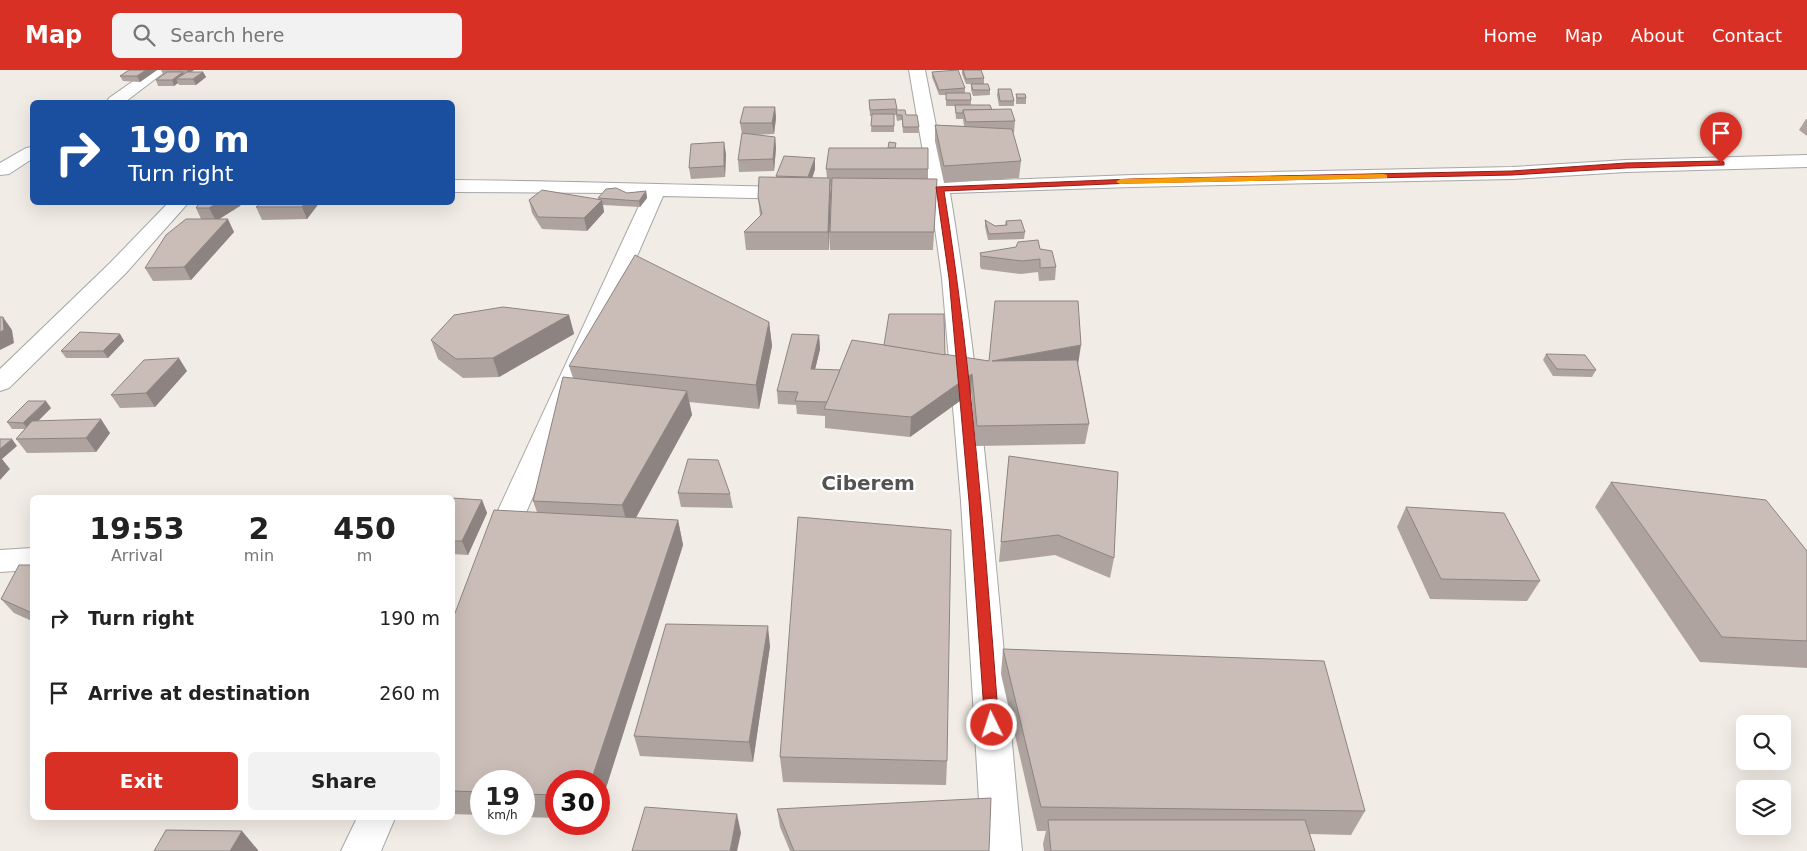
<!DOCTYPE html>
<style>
:root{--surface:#fff;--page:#f2f2f2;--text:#222;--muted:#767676;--accent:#d93025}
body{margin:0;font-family:"DejaVu Sans",sans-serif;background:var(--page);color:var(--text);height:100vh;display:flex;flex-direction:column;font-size:19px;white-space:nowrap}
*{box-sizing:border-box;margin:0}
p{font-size:16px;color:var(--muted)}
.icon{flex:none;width:28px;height:28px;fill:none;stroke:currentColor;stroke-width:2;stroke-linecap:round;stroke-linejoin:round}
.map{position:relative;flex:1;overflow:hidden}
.panel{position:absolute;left:30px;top:425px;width:425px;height:325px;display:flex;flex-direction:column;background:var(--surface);border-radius:8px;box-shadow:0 5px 20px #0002}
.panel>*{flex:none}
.hud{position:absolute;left:30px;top:30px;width:425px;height:105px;border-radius:8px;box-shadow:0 5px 20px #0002;background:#1a4fa0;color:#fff;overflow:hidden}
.tools{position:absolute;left:1736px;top:645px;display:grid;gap:10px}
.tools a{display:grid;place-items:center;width:55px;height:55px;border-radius:8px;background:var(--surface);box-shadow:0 5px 20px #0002;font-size:25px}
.speed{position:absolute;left:470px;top:700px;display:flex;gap:10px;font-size:25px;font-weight:700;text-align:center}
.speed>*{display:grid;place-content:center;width:65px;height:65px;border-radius:50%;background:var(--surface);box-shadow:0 5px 20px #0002;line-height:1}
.speed small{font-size:12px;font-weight:400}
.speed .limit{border:8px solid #d22;background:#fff;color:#111}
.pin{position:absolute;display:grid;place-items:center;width:42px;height:42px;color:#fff;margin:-51px -21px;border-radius:50% 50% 50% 0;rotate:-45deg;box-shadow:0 0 5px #0007}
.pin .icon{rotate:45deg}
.me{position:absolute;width:55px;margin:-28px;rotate:356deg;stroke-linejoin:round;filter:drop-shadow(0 0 4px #0008)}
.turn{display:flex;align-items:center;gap:18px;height:105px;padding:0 15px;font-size:22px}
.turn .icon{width:65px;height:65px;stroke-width:2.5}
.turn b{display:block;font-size:35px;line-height:42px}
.eta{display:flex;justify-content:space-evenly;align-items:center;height:85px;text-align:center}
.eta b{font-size:30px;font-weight:600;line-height:35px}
.action{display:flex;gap:10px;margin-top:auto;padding:10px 15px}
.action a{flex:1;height:58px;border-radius:8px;background:var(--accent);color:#fff;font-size:20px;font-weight:600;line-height:58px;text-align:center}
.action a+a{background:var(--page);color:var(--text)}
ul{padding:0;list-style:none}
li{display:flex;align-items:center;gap:15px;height:75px;padding:0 15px}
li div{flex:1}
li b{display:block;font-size:19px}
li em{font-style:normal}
header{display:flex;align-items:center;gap:30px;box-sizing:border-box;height:70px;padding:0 25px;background:var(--accent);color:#fff}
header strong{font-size:24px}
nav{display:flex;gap:28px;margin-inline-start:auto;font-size:18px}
.search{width:350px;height:45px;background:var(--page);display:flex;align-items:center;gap:12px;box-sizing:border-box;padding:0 18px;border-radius:8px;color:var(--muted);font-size:19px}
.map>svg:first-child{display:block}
</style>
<header>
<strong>Map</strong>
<div class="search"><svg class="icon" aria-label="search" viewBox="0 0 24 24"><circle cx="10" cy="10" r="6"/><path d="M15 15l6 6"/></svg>Search here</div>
<nav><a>Home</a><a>Map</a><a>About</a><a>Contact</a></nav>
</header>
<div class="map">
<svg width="1807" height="781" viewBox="0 0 1807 781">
<rect width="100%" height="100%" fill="#f1ece5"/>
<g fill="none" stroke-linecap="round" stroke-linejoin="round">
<g stroke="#a7a7a7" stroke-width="2">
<g id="minor">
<path d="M149 0H167L125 32H107L109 28Z"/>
<path d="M909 0H925L947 112 1132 105 1512 97 1626 90 1807 85V97L1626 102 1512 109 1132 117 950 123C986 341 1001 562 1022 781H982L961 431 942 208 930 123Z"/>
<path d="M32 77V89L9 104 0 105V93L26 78Z"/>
<path d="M452 110C567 111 681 115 796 117L803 119 806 123 803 127 796 129 663 126 512 475 508 483 497 486 486 483 482 475 644 125 610 123 452 122Z"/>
<path d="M169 132H189L126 203 9 318 0 321V299L110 193Z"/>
<path d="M32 478V500L0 502V480Z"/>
<path d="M357 748H395L381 781H341Z"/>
</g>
</g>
<use href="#minor" fill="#fff" fill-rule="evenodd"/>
</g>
<g fill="#aea39e">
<path d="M129 0H157L140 12 123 11 120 6Z"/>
<path d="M161 0H194L191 2H203L206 7 196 15H179L178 13 174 16H158L156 10 164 4H163Z"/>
<path d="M962 0H981L984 8V14H966L962 4Z"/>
<path d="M932 2 965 18V23L971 30V35L992 40 1015 51 1014 63H1013L1021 91 1019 108 944 113 935 71V55L964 56 963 49H956L955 36H946V25H939L932 7Z"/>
<path d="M971 14 990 20V25L973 26 971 20Z"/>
<path d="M998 19 1014 31V36H999L997 25Z"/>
<path d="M1016 24 1026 28V34H1016Z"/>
<path d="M869 30 897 40 906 45 919 57V63H903L902 50 897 51 896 45H894V62H871L872 46H870Z"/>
<path d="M775 37 776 48 774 64 754 65 775 67 776 78 774 101 739 102 738 90 742 64 740 53Z"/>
<path d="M1806 49H1807V66L1799 60Z"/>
<path d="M896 78 928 99V109H937L933 180H830V162L831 116H830L829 180H746L744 162 760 146 758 127 776 108V106L815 99 812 108H827L826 99Z"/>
<path d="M726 84 725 107 691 109 689 98Z"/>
<path d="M646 121 647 128 640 137 603 135 604 142 587 161 542 159 532 143 529 130 599 129 598 128 627 123Z"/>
<path d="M200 132H242L240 136 219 149 234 162 191 210 153 211 145 198 201 149 196 138Z"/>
<path d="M320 132 307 149 262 150 256 137Z"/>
<path d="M985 150 995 156 1005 155 1006 151 1025 162 1024 169 988 170 985 157Z"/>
<path d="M1040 179 1056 197 1055 210 1039 211 1038 202 1021 204 981 199 980 196V183Z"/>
<path d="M569 245 574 264 499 307 463 308 438 289 431 270Z"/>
<path d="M769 252 772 276 759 339 689 332 692 345 636 448 678 450 683 475 599 740V711H556V748L524 747V711H481V745L452 744V551L537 442 533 431 573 308 569 296Z"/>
<path d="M120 264 124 271 108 288H66L61 281Z"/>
<path d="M819 265 820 279 815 299 840 300 945 285 989 291 1078 294 1089 354 1085 374 976 376 971 323 910 367 825 358V346L797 344 796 335 778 334 777 321Z"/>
<path d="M1546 284 1596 300 1592 307 1553 306 1543 290Z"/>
<path d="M187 301 155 337 120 338 111 325Z"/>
<path d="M51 338 38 351 110 363 96 382 27 383 16 369 25 359H12L7 352Z"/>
<path d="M1009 386 1114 488 1110 508 1055 485 999 492Z"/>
<path d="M1611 412 1807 481V598L1700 592 1595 437Z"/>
<path d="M678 423 730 424 733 438 681 437Z"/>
<path d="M452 428 482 430 487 443 468 485 452 484Z"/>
<path d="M1406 437 1540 511 1527 531 1430 529 1397 457Z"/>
<path d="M32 495V551L14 543 1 529Z"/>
<path d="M770 576 753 692 640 686 634 666Z"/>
<path d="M1003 579 1365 741 1351 765 1310 764 1315 781H1044L1043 774 1046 761H1037L1001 604Z"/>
<path d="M780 687 947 691 946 715 783 712Z"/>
<path d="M777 739 989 781H790L780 757Z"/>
</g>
<g fill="#8d8481">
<path d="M146 0H157L140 12 137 6Z"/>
<path d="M187 0H194L188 4Z"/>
<path d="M183 2 185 7 176 9 178 13 174 16 172 10Z"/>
<path d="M203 2 206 7 196 15 193 9Z"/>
<path d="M775 37 776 48 774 64 772 53Z"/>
<path d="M775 67 776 78 774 101 773 89Z"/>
<path d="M724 72 726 84 725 107 724 96Z"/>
<path d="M815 88V99L809 119 808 107Z"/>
<path d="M830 108 831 126 829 180 828 162Z"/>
<path d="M646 121 647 128 640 137 639 131Z"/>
<path d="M602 130 604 142 587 161 584 148Z"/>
<path d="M219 132H242L240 136 216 151 209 138Z"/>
<path d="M305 132H320L307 149 302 137Z"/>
<path d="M228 149 234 162 191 210 184 197Z"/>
<path d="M569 245 574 264 499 307 493 288Z"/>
<path d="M3 247 12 260 14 273 0 280V262Z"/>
<path d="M769 252 772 276 759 339 756 315Z"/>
<path d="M120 264 124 271 108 288 103 281Z"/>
<path d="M819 265 820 279 812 312 811 299Z"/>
<path d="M1081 275 1078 295 992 291Z"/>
<path d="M179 288 187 301 155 337 146 323Z"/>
<path d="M972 304 971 323 910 367 911 347Z"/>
<path d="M687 321 692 345 629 460 622 435Z"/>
<path d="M46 331 51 338 29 360 23 353Z"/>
<path d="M101 349 110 363 96 382 86 368Z"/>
<path d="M12 369 17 376 2 389 10 399 0 410V379Z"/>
<path d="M482 430 487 443 468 485 462 471Z"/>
<path d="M678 450 683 475 599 740V711H591Z"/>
<path d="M768 556 770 576 753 692 749 672Z"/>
<path d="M737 744 741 763 737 781H730Z"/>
<path d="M242 761 258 780V781H230Z"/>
</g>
<g fill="#cabdb8" stroke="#8d8481">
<path d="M129 0H146L137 6H120Z"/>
<path d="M958 0 965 18 939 20 932 2Z"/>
<path d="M963 0H981L984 8 966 9Z"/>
<path d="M167 2H183L172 10H156Z"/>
<path d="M187 2H203L193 9H176Z"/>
<path d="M971 14H988L990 20H973Z"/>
<path d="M998 19H1011L1014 31H1000Z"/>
<path d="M946 23H970L971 30H946Z"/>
<path d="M1016 24H1025L1026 28H1017Z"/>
<path d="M895 29 897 39 870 40 869 30Z"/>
<path d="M955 35H990L992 40H963V43H956Z"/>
<path d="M744 37H775L772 53H740Z"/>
<path d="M1011 39 1015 51 966 52 963 40Z"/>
<path d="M896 40H905L906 45H917L919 57H903L902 45H897Z"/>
<path d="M872 44H894V56H871Z"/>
<path d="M935 55 1012 59 1021 91 944 96Z"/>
<path d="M742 63 775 67 773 89 738 90Z"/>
<path d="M724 72V96L689 98 691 74Z"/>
<path d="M889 72 896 73 895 78H888Z"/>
<path d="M829 78H928V99H826Z"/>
<path d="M784 86 815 88 808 107 776 106Z"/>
<path d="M759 107 830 108 828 162H744L762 144 758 127Z"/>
<path d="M832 108 937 109 934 162H830Z"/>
<path d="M616 118 627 123 646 121 639 131 598 128 606 119Z"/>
<path d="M542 120 602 130 584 148 538 147 529 130Z"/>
<path d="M200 132H219L209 138H196Z"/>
<path d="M263 132H305L302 137H256Z"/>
<path d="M186 149H228L184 197 145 198 166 165Z"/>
<path d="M985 150 995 156 1007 155 1006 151 1021 150 1025 162 989 164Z"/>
<path d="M1038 170 1040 179 1052 181 1056 197 1040 198V189L1022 191 981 186 980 183 1016 177 1018 172Z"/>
<path d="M635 185 769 252 756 315 569 296Z"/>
<path d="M995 231H1078L1081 275 992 291 1077 290 1089 354 977 356 972 304 911 347 824 339 852 270 989 291Z"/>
<path d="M503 237 569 245 493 288 456 289 431 270 454 245Z"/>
<path d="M889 244H944L945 285 884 275Z"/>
<path d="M0 247H3L4 260 0 262Z"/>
<path d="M80 262 120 264 103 281H61Z"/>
<path d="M792 264 819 265 811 299 840 300 827 332 795 331 798 322 777 321Z"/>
<path d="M1546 284 1585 285 1596 300 1557 299Z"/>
<path d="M179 288 146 323 111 325 144 290Z"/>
<path d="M563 307 687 321 622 435 533 431Z"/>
<path d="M28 331H46L23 353 7 352Z"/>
<path d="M101 349 86 368 16 369 32 351Z"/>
<path d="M0 369H12L0 379Z"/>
<path d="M1009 386 1118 402 1114 488 1058 465 1001 472Z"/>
<path d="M688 389 718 390 730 424 678 423Z"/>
<path d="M1611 412 1766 430 1807 481V571L1722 567Z"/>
<path d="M452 428 482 430 462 471H452Z"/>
<path d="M1406 437 1504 443 1540 511 1441 509Z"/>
<path d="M494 440 678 450 591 711H556V725L524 724V711H481V722L452 721V551Z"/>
<path d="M798 447 951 460 947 691 780 687Z"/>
<path d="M19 495H32V543L1 529Z"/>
<path d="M666 554 768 556 749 672 634 666Z"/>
<path d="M1003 579 1324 591 1365 741 1041 737Z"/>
<path d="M991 728 989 781H794L777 739Z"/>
<path d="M645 737 737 744 730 781H632Z"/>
<path d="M1048 750H1305L1315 781H1051Z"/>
<path d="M166 760 242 761 230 781H154Z"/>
</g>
<path fill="#d93025" stroke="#8d1f18" d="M1721 91 1724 92V95L1626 98 1512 105 1132 113 944 121C972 298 985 477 999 655L997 660 992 662 987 660 985 655 969 431 949 208 936 117 1132 109 1512 101 1626 93Z"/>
<path fill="#f59e0b" d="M1384 104 1387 105V108L1120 114 1116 112 1120 109Z"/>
<g text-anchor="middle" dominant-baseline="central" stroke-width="4.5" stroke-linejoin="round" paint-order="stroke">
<g font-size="20" font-weight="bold" fill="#535353" stroke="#fff">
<text x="868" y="413">Ciberem</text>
</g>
</g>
</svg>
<div class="tools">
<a><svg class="icon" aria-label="search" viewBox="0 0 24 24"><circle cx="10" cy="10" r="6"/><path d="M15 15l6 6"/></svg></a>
<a><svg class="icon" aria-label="layers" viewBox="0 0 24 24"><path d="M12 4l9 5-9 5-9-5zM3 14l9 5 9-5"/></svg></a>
</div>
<div class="speed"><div>19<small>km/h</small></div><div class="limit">30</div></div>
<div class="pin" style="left:1721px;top:93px;background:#d93025"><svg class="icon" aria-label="arrive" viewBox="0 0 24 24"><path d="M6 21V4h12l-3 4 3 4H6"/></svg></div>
<svg class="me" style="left:992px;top:655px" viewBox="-20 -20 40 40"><circle r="17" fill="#d93025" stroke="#fff" stroke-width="3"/><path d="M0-11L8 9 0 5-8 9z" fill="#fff"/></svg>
<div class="hud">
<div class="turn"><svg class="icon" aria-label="right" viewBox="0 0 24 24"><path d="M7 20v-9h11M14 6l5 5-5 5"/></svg><div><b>190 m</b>Turn right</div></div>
</div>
<section class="panel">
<div class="eta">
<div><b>19:53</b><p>Arrival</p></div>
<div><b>2</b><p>min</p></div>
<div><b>450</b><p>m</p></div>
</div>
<ul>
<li><svg class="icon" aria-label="right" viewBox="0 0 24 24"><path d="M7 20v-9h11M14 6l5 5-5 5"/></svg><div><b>Turn right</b></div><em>190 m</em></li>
<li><svg class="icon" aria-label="arrive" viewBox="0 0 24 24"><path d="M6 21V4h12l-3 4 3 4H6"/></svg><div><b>Arrive at destination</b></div><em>260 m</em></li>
</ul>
<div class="action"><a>Exit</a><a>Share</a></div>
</section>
</div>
